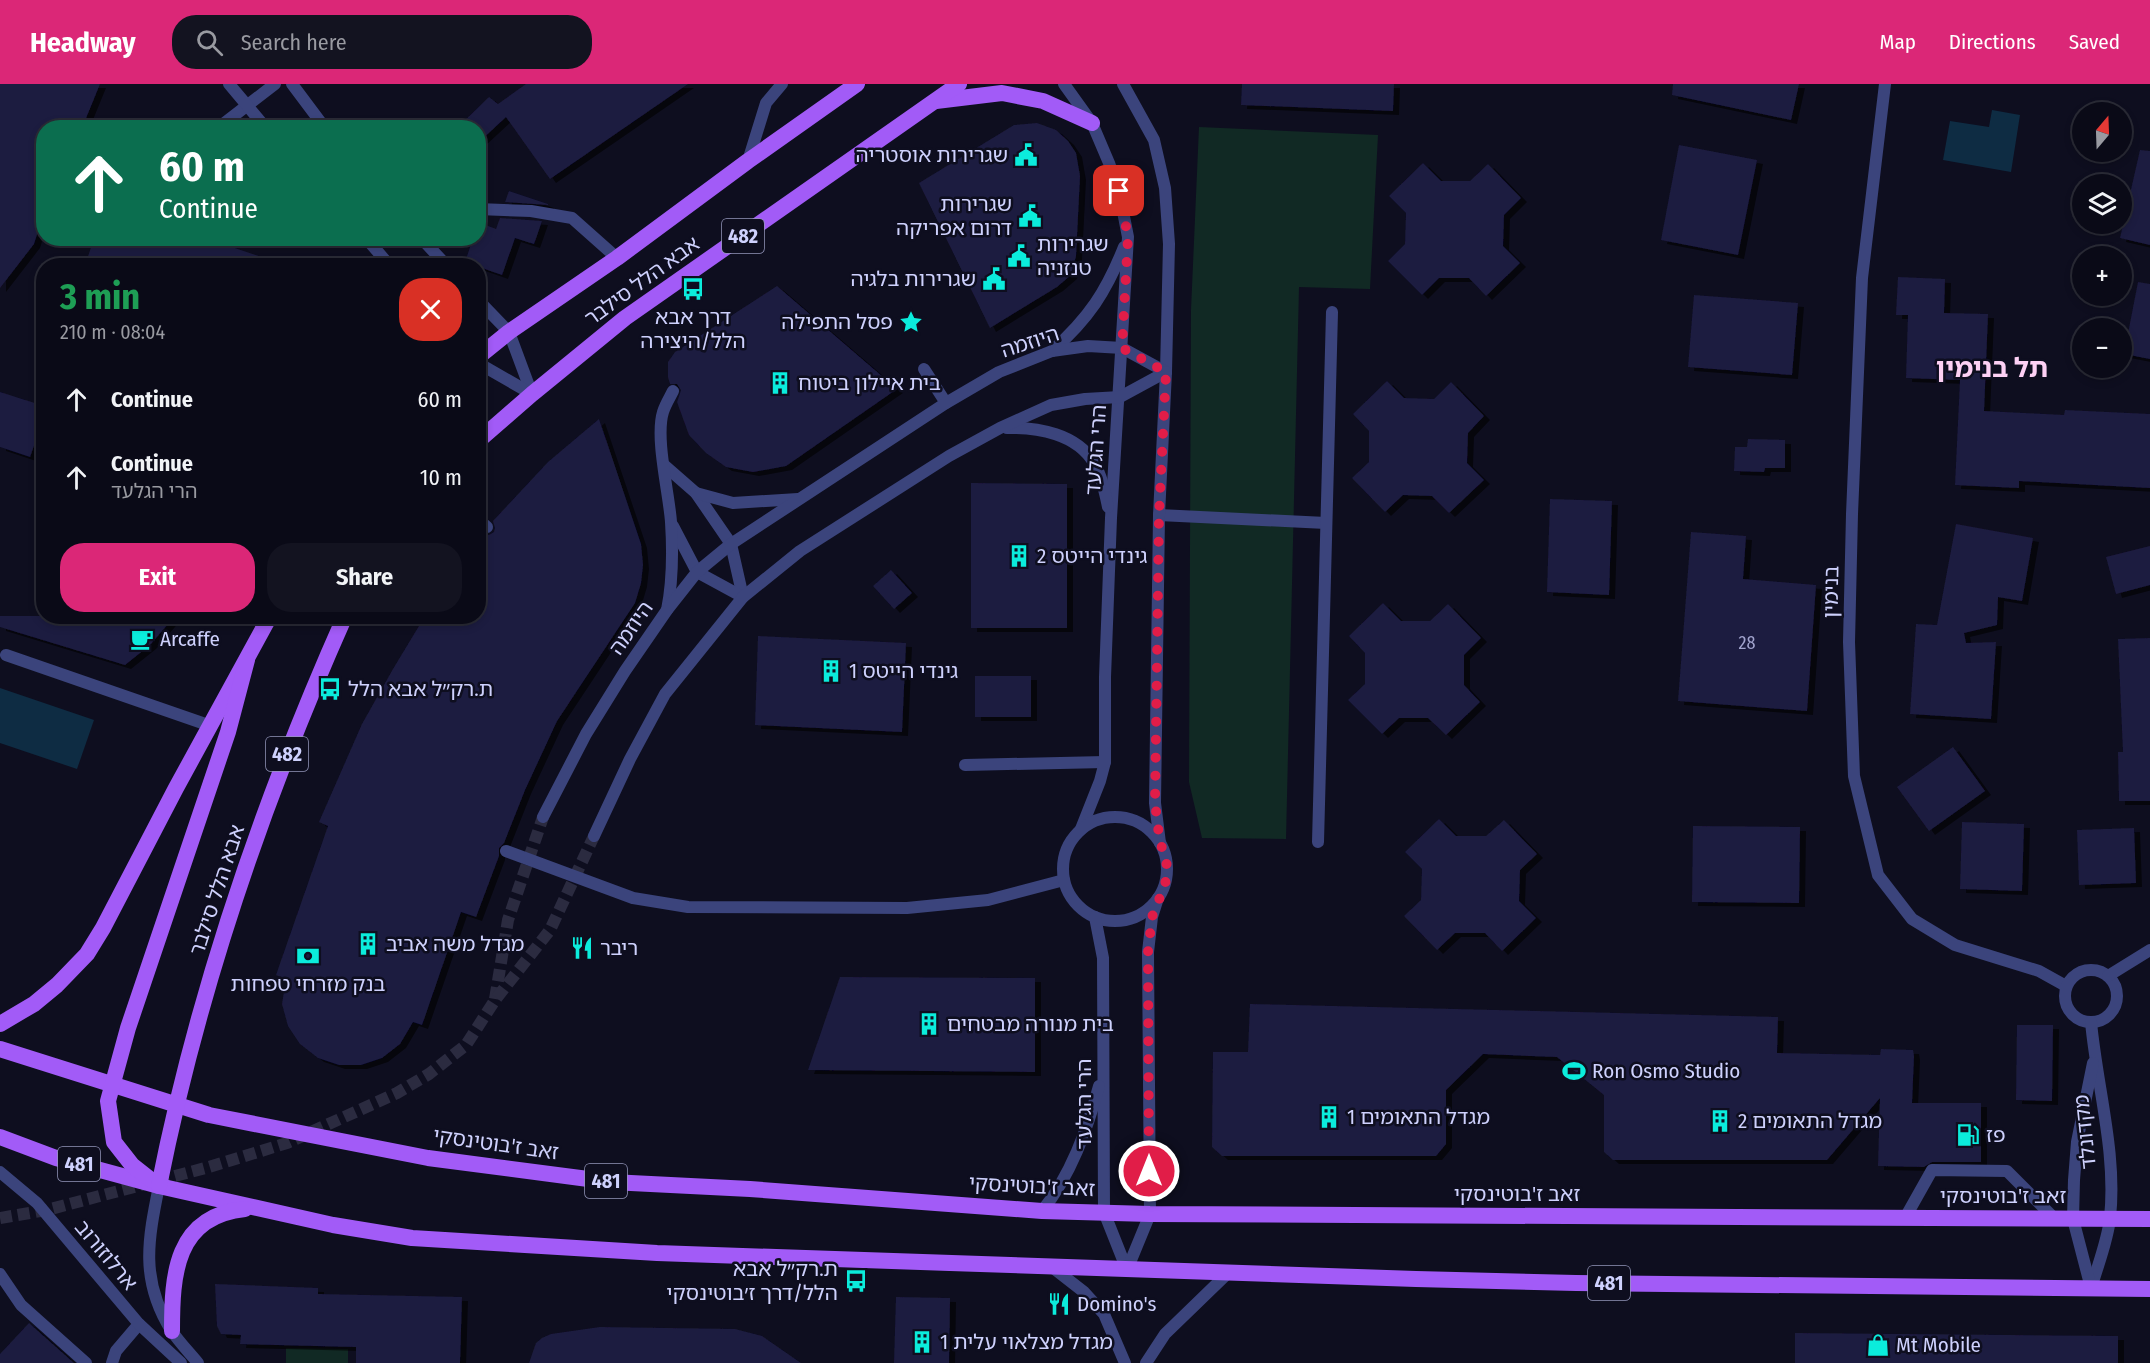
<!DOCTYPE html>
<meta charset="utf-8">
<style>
:root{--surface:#0a0a17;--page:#131320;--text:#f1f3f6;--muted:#999aa1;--line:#2a2b36;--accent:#db2777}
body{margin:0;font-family:"Fira Sans Condensed","Noto Sans Hebrew",sans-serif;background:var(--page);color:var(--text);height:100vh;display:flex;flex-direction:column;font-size:22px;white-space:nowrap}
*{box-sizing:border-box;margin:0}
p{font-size:20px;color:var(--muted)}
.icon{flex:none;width:33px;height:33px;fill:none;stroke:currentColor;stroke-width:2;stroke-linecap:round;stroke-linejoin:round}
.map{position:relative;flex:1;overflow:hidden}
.side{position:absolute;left:36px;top:174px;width:450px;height:366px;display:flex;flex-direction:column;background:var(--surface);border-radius:24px;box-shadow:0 3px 9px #0003,0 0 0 2px var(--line)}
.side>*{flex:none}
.banner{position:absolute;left:36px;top:36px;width:450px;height:126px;border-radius:24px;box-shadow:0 3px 9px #0003,0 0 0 2px var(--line);background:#0b6e4f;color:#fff;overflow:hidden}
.needle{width:39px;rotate:19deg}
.tools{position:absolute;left:2072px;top:18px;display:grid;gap:12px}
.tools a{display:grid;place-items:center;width:60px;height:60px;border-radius:50%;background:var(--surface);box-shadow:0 3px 9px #0003,0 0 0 2px var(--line);font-size:30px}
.pin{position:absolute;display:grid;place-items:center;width:51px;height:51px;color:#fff;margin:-26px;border-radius:12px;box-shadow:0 3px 9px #0006}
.me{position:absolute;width:66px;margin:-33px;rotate:0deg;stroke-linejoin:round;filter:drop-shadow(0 0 4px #0008)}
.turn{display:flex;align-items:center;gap:21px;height:126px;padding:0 24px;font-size:27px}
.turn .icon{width:78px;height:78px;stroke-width:2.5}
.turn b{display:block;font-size:42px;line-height:51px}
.round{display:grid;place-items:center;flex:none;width:63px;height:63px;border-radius:24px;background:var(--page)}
.head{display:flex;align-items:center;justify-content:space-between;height:102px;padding:0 24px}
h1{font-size:36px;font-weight:700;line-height:45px;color:#1e9e55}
.cta{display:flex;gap:12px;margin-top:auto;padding:12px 24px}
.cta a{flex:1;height:69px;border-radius:24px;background:var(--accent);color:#fff;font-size:24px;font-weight:700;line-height:69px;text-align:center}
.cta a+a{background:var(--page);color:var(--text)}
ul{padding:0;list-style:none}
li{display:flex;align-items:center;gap:18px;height:78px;padding:0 24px}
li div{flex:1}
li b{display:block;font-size:22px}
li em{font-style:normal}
header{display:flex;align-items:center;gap:36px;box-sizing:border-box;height:84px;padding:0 30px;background:var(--accent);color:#fff}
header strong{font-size:28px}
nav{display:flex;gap:33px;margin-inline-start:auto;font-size:21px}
.search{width:420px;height:54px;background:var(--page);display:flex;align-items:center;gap:15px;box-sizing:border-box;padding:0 21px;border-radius:24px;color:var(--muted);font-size:22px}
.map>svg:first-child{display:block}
</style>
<header>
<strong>Headway</strong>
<div class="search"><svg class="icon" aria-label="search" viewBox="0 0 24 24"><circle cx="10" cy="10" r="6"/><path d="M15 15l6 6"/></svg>Search here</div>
<nav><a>Map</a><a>Directions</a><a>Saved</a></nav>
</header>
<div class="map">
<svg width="2150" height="1279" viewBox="0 0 2150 1279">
<defs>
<filter id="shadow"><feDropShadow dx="6" dy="4" stdDeviation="0" flood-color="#0009"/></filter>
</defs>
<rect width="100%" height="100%" fill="#0e0e1f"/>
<g fill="#112924">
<path d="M1199 43 1378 51 1370 205 1299 203 1286 755 1202 754 1189 698 1191 226Z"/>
<path d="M286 1264 348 1265V1279H286Z"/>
</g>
<g fill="#0e2c43">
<path d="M1992 26 2020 31 2011 88 1943 76 1950 37 1989 43Z"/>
<path d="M0 604 94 636 77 685 0 659Z"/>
</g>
<g fill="#1c1b3f" filter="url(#shadow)">
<path d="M0 0H100L82 44H44V128L34 160 0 204Z"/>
<path d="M526 0H688L550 95 506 33 478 59V44H457L489 13 498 20Z"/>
<path d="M1242 0H1394L1393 27 1241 21Z"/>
<path d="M1673 0H1799L1791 36 1672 11Z"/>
<path d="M1037 39 1056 46 1068 57 1076 69 1080 92 1076 172 1071 191 1057 203 990 244 919 99 1014 41Z"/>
<path d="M1679 61 1757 76 1738 171 1661 156Z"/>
<path d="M2140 66 2150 67V161L2120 154Z"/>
<path d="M1423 79 1441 97H1470L1488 80 1521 114 1504 131 1503 162 1520 179 1486 212 1469 194H1439L1422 211 1388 177 1405 160 1406 129 1389 112Z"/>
<path d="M509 107 548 120V121L505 118Z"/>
<path d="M500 134 542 137 534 160 515 154 502 191 465 178 473 154H478V138L496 145Z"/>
<path d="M94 154H206L273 177 272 182H85Z"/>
<path d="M1898 193 1945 195 1944 229 1988 230 1984 327 2064 331 2065 326 2150 330V404L2019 397V404L1955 401 1960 296 1906 294 1908 231H1896Z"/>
<path d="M2138 198 2150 200V275L2124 270Z"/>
<path d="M777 202 897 305 786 382 753 388 726 383 706 369 689 351 677 318 681 306 677 300H670L668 293V278L675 268Z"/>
<path d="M1694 211 1798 219 1792 291 1688 283Z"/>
<path d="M1387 297 1404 314 1434 315 1451 298 1484 332 1468 349 1467 379 1484 396 1449 429 1432 412 1403 411 1385 428 1352 394 1369 378V347L1353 330Z"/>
<path d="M0 308 44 322V333L30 373 0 363Z"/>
<path d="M599 335 641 460 643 481 641 499 635 519 557 637 525 706 504 759 499 764V772L476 833 461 828 422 941 413 938 400 960 382 974 361 981H339L318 974 300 960 288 942 282 920 286 895 276 891 328 742 319 738 362 640 393 585 425 532H478V456L483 450 489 451 494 448 495 444 493 437 548 378Z"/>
<path d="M1748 355 1785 356V384H1765L1764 388 1734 387 1735 363H1747Z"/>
<path d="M971 399 1067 400V544H971Z"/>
<path d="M1550 415 1612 417 1609 511 1547 508Z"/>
<path d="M1956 440 2033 454 2022 517 1998 513 1997 541 1964 549 1966 559 1996 558 1991 635 1910 630 1916 540 1937 541Z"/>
<path d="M1691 448 1746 452 1743 495 1816 501 1807 627 1678 617Z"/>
<path d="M2150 462V501L2116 510 2106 473Z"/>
<path d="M891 486 912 509 894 525 873 502Z"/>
<path d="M1383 519 1401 537H1430L1448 520 1481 554 1464 571V601L1480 618 1446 651 1428 634H1399L1382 650 1348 616 1365 600V569L1349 552Z"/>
<path d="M0 532H175L150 561 125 581 0 543Z"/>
<path d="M758 552 906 559 902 648 755 641Z"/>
<path d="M2150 554V717H2119L2118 668H2123L2118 555Z"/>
<rect x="975" y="592" width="56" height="41"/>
<path d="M1953 663 1985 707 1929 747 1897 703Z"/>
<path d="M1439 735 1456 752H1486L1504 736 1537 770 1520 786 1519 817 1536 834 1502 867 1485 849H1455L1437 866 1404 832 1421 816 1422 785 1405 768Z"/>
<path d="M1962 738 2024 740 2022 807 1960 805Z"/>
<path d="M1693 742 1800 743 1799 819 1692 818Z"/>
<path d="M2134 744 2136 799 2079 801 2077 746Z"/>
<path d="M840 893 1035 894V988L808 986Z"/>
<path d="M1250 920 1778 933 1777 969 1880 971 1881 965 1913 966 1914 972 1912 1019H1981V1078H1932L1924 1083 1878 1082 1880 1014 1827 1076H1613L1604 1068V1011L1557 973 1483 970 1446 1006V1060L1436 1072H1222L1212 1063 1213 968H1248Z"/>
<path d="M2017 941H2053L2052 1017 2016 1016Z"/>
<path d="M215 1200 318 1204V1210L462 1213 460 1279H356V1263L240 1260 241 1251 221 1250 217 1242Z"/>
<path d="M896 1213 950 1214 949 1279H894Z"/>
<path d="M29 1239 74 1279H0V1270Z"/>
<path d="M600 1243 735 1245 762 1252 801 1279H529L536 1259 542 1254 551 1250Z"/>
<path d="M1795 1249 2118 1252V1279H1795Z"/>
</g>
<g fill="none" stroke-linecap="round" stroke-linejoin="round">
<g stroke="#2b2b40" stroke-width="12" stroke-dasharray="12 6" stroke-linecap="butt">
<path d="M495 915 508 836 543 733"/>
<path d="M0 1134 47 1126 209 1083 287 1059 397 1009 429 990 466 961 495 916 550 846 594 752"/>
</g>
<g stroke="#3b447c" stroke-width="12">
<path d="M478 125 531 127 572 134 617 174"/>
<path d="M924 285 946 319"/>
<path d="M664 381 696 409 731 460 743 513"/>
<path d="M696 409 733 419 798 415"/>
<path d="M1159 431 1326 439"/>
<path d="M478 435 487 443"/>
<path d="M673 442 697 488 743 513"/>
<path d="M667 526C673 496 673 469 671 438 669 409 655 354 663 328 665 321 670 313 673 307"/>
<path d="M965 681 1105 678"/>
<path d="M1318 758 1332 228"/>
<path d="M1905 1134 1932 1086 2007 1087 2055 1135"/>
<path d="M1052 1183 1084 1208 1104 1230 1125 1279"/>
<path d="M0 1190 21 1221 86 1279"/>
<path d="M1146 1279 1165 1250 1228 1189"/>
</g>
<path stroke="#3b447c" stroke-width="12" d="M6 571 211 642"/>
<g stroke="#3b447c" stroke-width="12">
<path d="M1885 0 1862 194 1852 430 1849 558 1854 692 1878 791 1912 835 1955 861 2039 887 2066 902"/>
<path d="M218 44 275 0"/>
<path d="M748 77 766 19 782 0"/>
<path d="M506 767 633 814 688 823 907 824 988 816 1064 796"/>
<circle cx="2091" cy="912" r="26"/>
<path d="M2108 892 2150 866"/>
<path d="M2091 938C2097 1003 2117 1069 2110 1134 2108 1156 2097 1183 2091 1205"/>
<path d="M2091 1204 2073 1135 2074 1096 2077 1058 2093 979"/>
<path d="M112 1279 116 1267 139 1240"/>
</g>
<g stroke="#3b447c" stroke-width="12">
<path d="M229 0 266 44"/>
<path d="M292 0 325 44"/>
<path d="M1064 0 1092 39 1109 79 1119 107 1128 153 1111 434 1105 593V678L1100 697 1081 745"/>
<path d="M1123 0 1154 56 1165 104 1169 160 1166 288 1159 431 1155 719 1160 759"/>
<path d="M366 154 390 182"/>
<path d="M421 154 447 182"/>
<path d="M478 216 509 248 532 310"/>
<path d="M1052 267C1089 234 1106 208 1124 163"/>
<path d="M478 279 532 310"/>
<path d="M1007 344C1038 343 1077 350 1094 379 1102 392 1105 409 1108 423"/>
<path d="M543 733 586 650 625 587 667 526 697 488 731 460 946 319 999 288 1052 267 1088 262 1122 264 1166 288"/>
<circle cx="1115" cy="785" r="52"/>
<path d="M594 752 630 675 665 610 743 513 800 467 949 372 1000 344 1051 321 1085 315 1120 313 1166 288"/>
<path d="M1095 833 1103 874 1104 1128 1127 1186"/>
<path d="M0 1088 37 1119 139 1240 181 1279"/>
<path d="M159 1102C148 1156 140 1196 171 1246 179 1258 189 1268 198 1279"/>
<path d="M1042 1127C1071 1091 1087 1046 1099 1002"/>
<path d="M1127 1186 1150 1130 1148 868 1152 833 1158 814"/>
</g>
<g stroke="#a25bf7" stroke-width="16">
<path d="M936 17 1002 9 1043 17 1092 39"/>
<path d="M478 273 509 248 617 174 748 77 857 0"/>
<path d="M478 357 532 310 625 234 959 0"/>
<path d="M0 940 34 920 57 901 87 870 103 844 176 704 270 532"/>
<path d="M0 965 209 1031 428 1074 611 1098 750 1105 1042 1127 1150 1130 2150 1135"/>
<path d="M0 1053 56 1074 159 1102 333 1141 412 1154 657 1169 1416 1195 1576 1199 2150 1205"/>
<path d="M151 1096 132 1081 114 1058 108 1017 128 944 228 648 247 576"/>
<path d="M159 1102C198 906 264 714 345 532"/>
<path d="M172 1247C172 1191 175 1132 245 1125"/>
</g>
</g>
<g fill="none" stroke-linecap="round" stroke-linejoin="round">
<path stroke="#e11d48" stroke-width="10" stroke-dasharray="0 18" d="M1119 107 1128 153 1122 264 1166 288 1159 431 1155 719 1160 759 1166 773 1167 787 1165 801 1152 833 1148 868 1149 1087"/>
</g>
<defs>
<g id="civic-bare" transform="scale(1.8)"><path d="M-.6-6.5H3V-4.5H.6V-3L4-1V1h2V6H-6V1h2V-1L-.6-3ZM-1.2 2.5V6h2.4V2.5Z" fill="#0becdc" stroke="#0e0e1f" stroke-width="2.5" paint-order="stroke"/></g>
<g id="bus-bare" transform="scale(1.8)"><path d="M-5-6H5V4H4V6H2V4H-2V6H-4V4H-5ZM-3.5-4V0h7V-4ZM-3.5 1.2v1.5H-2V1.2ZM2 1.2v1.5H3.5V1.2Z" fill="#0becdc" stroke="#0e0e1f" stroke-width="2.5" paint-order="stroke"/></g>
<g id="sight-bare" transform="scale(1.8)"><path d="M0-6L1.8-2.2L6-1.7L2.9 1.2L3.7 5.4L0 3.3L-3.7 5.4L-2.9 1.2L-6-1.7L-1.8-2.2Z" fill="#0becdc" stroke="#0e0e1f" stroke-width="2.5" paint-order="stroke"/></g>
<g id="building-bare" transform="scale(1.8)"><path d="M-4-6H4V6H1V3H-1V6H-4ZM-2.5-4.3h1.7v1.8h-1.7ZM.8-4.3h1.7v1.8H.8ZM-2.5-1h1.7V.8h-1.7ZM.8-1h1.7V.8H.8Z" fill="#0becdc" stroke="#0e0e1f" stroke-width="2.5" paint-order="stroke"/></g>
<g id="cafe-bare" transform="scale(1.8)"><path d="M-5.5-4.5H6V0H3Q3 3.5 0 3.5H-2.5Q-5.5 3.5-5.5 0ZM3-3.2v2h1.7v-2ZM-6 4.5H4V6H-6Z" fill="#0becdc" stroke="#0e0e1f" stroke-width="2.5" paint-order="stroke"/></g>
<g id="restaurant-bare" transform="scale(1.8)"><path d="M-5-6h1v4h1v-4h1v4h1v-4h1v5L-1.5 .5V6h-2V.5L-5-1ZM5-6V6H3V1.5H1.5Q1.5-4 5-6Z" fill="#0becdc" stroke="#0e0e1f" stroke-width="2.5" paint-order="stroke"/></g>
<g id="bank-bare" transform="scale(1.8)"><path d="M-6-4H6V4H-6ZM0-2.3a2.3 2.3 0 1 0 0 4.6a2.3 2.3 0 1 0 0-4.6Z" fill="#0becdc" stroke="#0e0e1f" stroke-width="2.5" paint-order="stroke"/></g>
<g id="stadium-bare" transform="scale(1.8)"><path d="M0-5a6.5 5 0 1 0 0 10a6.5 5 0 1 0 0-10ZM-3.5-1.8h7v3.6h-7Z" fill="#0becdc" stroke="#0e0e1f" stroke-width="2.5" paint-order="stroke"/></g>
<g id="fuel-bare" transform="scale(1.8)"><path d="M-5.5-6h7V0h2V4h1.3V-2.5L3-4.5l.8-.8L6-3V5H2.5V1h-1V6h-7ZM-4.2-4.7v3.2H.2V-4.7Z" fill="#0becdc" stroke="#0e0e1f" stroke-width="2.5" paint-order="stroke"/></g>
<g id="shop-bare" transform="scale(1.8)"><path d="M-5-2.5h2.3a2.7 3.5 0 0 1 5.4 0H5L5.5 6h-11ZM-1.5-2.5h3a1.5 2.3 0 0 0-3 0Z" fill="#0becdc" stroke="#0e0e1f" stroke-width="2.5" paint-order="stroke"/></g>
</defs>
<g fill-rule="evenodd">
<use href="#civic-bare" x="1026" y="71"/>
<use href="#civic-bare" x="1030" y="132"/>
<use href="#civic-bare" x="1019" y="172"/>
<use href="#civic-bare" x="994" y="195"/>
<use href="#bus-bare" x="693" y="205"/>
<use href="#sight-bare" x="911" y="238"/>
<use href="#building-bare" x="780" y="299"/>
<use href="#building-bare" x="1019" y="472"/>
<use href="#cafe-bare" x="142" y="555"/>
<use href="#building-bare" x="831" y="587"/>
<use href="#bus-bare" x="330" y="605"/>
<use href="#building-bare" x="368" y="860"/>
<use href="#restaurant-bare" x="582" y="864"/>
<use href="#bank-bare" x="308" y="872"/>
<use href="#building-bare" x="929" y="940"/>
<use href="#stadium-bare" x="1574" y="987"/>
<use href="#building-bare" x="1329" y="1033"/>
<use href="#building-bare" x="1720" y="1037"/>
<use href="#fuel-bare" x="1968" y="1051"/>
<use href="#bus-bare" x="856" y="1197"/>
<use href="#restaurant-bare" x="1059" y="1220"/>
<use href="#building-bare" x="922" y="1258"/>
<use href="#shop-bare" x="1878" y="1261"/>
</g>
<g text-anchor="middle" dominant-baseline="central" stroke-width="5" stroke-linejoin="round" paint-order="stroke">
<g font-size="18" fill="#a2a4ce">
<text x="1747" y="559">28</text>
</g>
<g fill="#0e0e1f" stroke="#9496ba" stroke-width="1.5">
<rect x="722" y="135" width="42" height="34" rx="4.5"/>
<rect x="266" y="653" width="42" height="34" rx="4.5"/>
<rect x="58" y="1063" width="42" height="34" rx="4.5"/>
<rect x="585" y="1080" width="42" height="34" rx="4.5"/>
<rect x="1588" y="1182" width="42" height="34" rx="4.5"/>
</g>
<g font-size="20" font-weight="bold" fill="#ced1fd">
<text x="743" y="152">482</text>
<text x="287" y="670">482</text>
<text x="79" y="1080">481</text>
<text x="606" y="1097">481</text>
<text x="1609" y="1199">481</text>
</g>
<g font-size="21" fill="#ced1fd" stroke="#0e0e1f" text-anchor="start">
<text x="1008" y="71" text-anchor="end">שגרירות אוסטריה</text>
<text x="1012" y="120" text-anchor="end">שגרירות<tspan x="1012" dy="24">דרום אפריקה</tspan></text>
<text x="1037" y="160">שגרירות<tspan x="1037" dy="24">טנזניה</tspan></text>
<text x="976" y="195" text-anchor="end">שגרירות בלגיה</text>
<text x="693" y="233" text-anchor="middle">דרך אבא<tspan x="693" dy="24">הלל/היצירה</tspan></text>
<text x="893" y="238" text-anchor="end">פסל התפילה</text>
<text x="798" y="299">בית איילון ביטוח</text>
<text x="1037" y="472">גינדי הייטס 2</text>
<text x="160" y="555">Arcaffe</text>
<text x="849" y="587">גינדי הייטס 1</text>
<text x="348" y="605">ת.רק״ל אבא הלל</text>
<text x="386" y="860">מגדל משה אביב</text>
<text x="600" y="864">ריבר</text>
<text x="308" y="900" text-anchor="middle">בנק מזרחי טפחות</text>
<text x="947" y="940">בית מנורה מבטחים</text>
<text x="1592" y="987">Ron Osmo Studio</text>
<text x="1347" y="1033">מגדל התאומים 1</text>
<text x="1738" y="1037">מגדל התאומים 2</text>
<text x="1986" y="1051">פז</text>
<text x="838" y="1185" text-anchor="end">ת.רק״ל אבא<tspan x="838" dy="24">הלל/דרך ז׳בוטינסקי</tspan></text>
<text x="1077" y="1220">Domino's</text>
<text x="940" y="1258">מגדל מצלאוי עלית 1</text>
<text x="1896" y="1261">Mt Mobile</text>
</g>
<g font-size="21" fill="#ced1fd" stroke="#0e0e1f">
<text transform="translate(642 197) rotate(-36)">אבא הלל סילבר</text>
<text transform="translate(1030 258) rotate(-18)">היוזמה</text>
<text transform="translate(1096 366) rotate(-86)">הרי הגלעד</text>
<text transform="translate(1831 508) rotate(-89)">בנימין</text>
<text transform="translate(631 544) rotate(-55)">היוזמה</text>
<text transform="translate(217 806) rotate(-72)">אבא הלל סילבר</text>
<text transform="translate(1084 1020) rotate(-90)">הרי הגלעד</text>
<text transform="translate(2085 1048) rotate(-96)">מקדונלד</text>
<text transform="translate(496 1060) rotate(8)">זאב ז'בוטינסקי</text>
<text transform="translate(1032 1102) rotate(3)">זאב ז'בוטינסקי</text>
<text x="1517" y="1110">זאב ז'בוטינסקי</text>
<text x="2003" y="1112">זאב ז'בוטינסקי</text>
<text transform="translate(106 1171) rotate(50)">ארלוזורוב</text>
</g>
<g font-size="27" font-weight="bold" fill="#fdd0f4" stroke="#0e0e1f">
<text x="1992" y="284">תל בנימין</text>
</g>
</g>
</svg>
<div class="tools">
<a><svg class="needle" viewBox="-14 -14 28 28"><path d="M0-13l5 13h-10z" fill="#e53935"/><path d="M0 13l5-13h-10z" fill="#999aa1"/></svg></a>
<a><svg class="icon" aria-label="layers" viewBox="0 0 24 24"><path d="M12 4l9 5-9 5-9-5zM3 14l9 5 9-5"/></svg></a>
<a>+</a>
<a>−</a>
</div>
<div class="pin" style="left:1119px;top:107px;background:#d93025"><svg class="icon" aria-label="arrive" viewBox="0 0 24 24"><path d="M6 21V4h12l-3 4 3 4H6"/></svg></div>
<svg class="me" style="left:1149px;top:1087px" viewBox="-20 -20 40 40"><circle r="17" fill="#e11d48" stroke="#fff" stroke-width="3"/><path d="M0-11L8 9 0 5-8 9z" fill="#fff"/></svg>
<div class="banner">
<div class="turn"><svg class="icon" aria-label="ahead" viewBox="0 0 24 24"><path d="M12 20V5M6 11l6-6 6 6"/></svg><div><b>60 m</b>Continue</div></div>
</div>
<section class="side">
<div class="head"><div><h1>3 min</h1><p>210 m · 08:04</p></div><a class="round" style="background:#d93025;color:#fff"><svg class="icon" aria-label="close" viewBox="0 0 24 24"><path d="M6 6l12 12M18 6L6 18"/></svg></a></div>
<ul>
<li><svg class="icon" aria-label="ahead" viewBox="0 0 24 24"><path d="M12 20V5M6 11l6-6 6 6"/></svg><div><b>Continue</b></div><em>60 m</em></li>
<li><svg class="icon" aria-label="ahead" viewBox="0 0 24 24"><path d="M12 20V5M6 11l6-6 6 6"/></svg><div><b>Continue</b><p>הרי הגלעד</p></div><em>10 m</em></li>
</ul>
<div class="cta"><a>Exit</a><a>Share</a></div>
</section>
</div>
